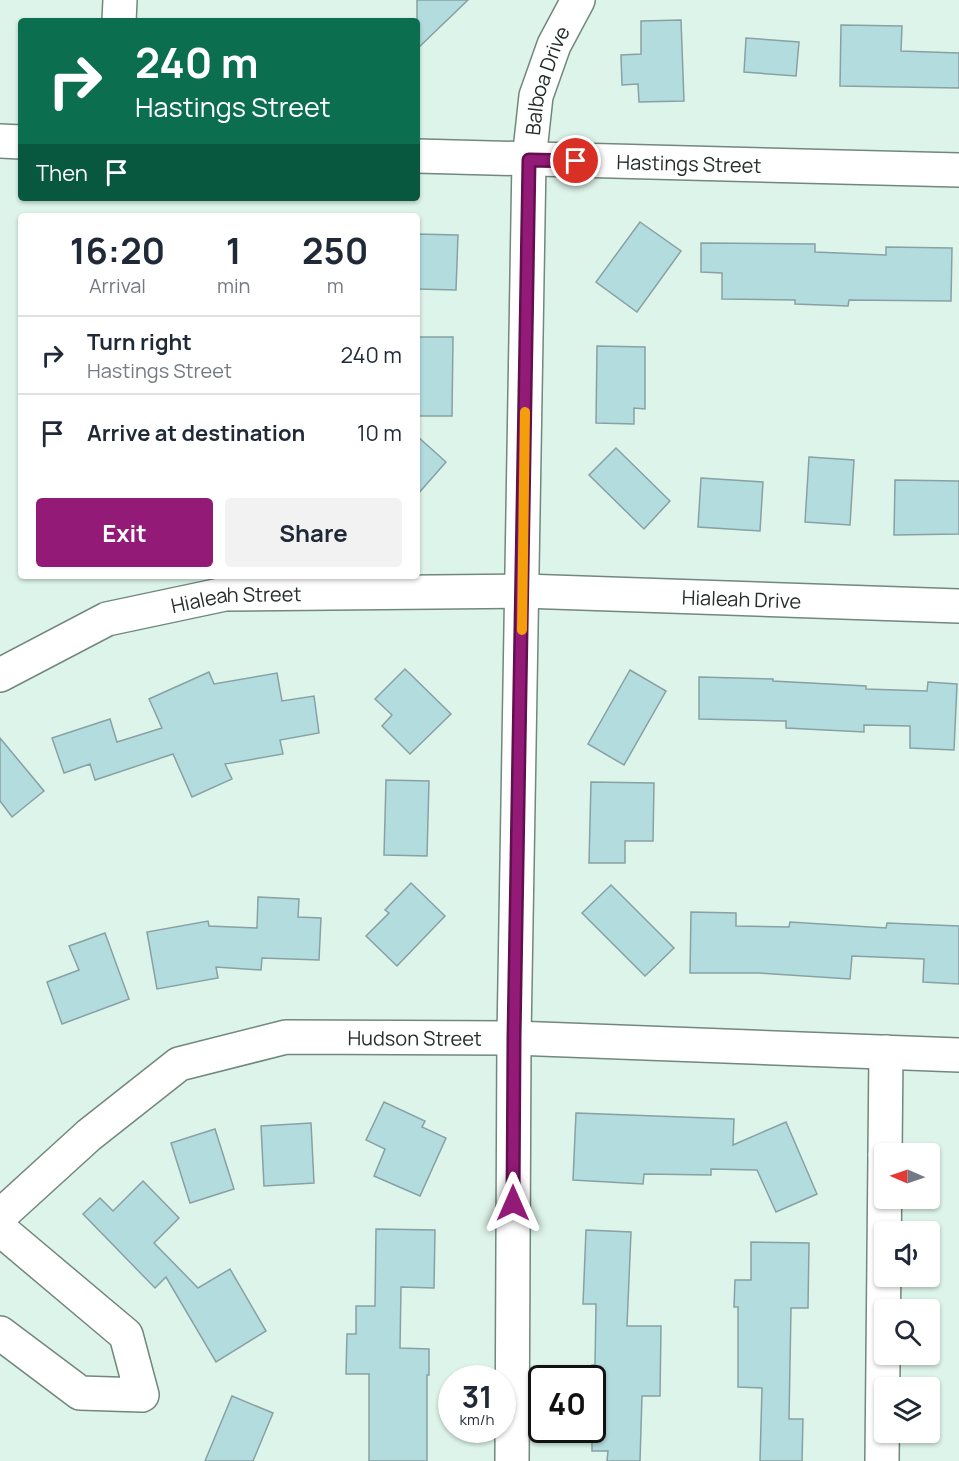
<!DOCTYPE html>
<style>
:root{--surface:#fff;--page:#f2f2f3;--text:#1f2937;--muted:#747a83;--line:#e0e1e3;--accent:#931a76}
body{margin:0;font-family:Manrope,sans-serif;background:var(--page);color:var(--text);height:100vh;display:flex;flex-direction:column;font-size:22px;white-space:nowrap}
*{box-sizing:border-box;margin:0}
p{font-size:20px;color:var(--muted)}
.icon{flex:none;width:33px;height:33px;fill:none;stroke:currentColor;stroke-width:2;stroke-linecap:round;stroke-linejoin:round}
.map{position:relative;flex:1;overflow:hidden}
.sheet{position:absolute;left:18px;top:213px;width:402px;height:366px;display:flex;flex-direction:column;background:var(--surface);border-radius:6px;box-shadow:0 2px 4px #0004}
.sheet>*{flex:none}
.top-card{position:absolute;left:18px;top:18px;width:402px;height:183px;border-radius:6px;box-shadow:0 2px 4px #0004;background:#0b6e4f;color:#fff;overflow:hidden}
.needle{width:39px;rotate:272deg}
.fabs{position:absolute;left:874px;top:1143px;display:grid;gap:12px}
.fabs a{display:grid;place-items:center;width:66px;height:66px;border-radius:6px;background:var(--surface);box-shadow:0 2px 4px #0004;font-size:30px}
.speed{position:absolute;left:438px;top:1365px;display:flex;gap:12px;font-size:30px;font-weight:700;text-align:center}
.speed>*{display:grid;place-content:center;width:78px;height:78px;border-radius:50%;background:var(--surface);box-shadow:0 2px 4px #0004;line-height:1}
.speed small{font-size:15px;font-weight:400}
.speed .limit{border:3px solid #111;border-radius:9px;background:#fff;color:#111}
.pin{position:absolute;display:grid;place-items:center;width:51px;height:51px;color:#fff;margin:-26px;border:3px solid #fff;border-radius:50%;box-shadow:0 2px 6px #0007}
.me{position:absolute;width:66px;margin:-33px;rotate:0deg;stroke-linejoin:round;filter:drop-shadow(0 0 4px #0008)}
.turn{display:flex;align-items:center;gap:21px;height:126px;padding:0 18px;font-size:27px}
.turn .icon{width:78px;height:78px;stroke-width:2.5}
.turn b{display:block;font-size:42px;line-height:51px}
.then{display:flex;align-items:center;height:57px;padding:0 18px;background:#0003;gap:12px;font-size:22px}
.eta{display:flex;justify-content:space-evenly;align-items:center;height:102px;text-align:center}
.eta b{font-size:36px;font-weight:700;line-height:42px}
.button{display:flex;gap:12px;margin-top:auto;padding:12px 18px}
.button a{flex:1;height:69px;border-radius:6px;background:var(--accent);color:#fff;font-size:24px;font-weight:700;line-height:69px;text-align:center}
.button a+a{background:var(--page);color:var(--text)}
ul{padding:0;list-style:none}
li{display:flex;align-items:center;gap:18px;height:78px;padding:0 18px;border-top:2px solid var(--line)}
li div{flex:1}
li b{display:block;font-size:22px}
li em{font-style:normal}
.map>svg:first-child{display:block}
</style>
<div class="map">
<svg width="959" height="1461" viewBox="0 0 959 1461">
<rect width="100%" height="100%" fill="#ddf4ea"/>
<g fill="#b3dcdf" stroke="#88a1a3" stroke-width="1.5">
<path d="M417 0H468L417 49Z"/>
<path d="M681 20 684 101 639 102 638 84 622 85 621 55 641 54V21Z"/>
<path d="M841 25 902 26 901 51 959 53V88L840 86Z"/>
<path d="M746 38 799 42 796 76 744 72Z"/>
<path d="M640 222 681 251 637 312 596 282Z"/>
<path d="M417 234 458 235 456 290 418 289Z"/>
<path d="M701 243 815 244V252L886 255V247L952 248 951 301 849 300 848 306 795 304V300L722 299V273L701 272Z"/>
<path d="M417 337H453L452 416H417Z"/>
<path d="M597 346 645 347V409L634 408V424L596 423Z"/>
<path d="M417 436 446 462 417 495Z"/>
<path d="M616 448 670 501 644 529 589 475Z"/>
<path d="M809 457 854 460 850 525 805 522Z"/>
<path d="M701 478 763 482 760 531 698 527Z"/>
<path d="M895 480 959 481V534L894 535Z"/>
<path d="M405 669 451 714 410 754 382 726 392 715 375 699Z"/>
<path d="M630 670 666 691 624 765 588 744Z"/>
<path d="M209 672 214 684 277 673 282 701 314 696 319 733 280 740 283 754 225 764 232 779 192 797 173 754 95 780 90 764 64 773 52 738 110 719 117 742 162 728 149 699Z"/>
<path d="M699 677 773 679V681L866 686V689L927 691 928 682 957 684 954 750 910 748V726L864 725V732L786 728V721L699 719Z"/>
<path d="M0 738 44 791 12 817 0 801Z"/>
<path d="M386 780 429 781 427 856 384 855Z"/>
<path d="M591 782 654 783 653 841H625V863H589Z"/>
<path d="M411 883 445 916 397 966 366 936 389 913 385 910Z"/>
<path d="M611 885 674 948 645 976 582 913Z"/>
<path d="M258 897 299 899 298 917 321 918 319 960 262 958 261 970 216 967 218 978 157 989 147 932 208 921 209 926 257 928Z"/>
<path d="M691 912 736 913V926L789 927 790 922 886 928 887 923 959 926V984L923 982 924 959 852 956 850 979 759 973H690Z"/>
<path d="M105 933 129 999 62 1024 47 982 79 970 69 946Z"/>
<path d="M384 1102 425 1121 422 1127 446 1138 420 1196 374 1176 385 1149 366 1140Z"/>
<path d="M576 1113 734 1119 733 1145 786 1122 817 1194 776 1212 757 1170 711 1169V1175L644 1174 643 1184 573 1180Z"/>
<path d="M311 1123 314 1183 264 1186 261 1126Z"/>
<path d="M215 1129 234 1189 190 1203 171 1143Z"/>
<path d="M143 1181 179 1218 154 1243 198 1288 230 1269 266 1331 216 1362 166 1277 155 1288 83 1214 100 1198 113 1211Z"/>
<path d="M376 1229 435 1230 434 1288 401 1287 400 1348 429 1349V1375H427V1461H369V1374H346L347 1334H356V1306H375Z"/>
<path d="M586 1230 631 1232 627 1326H661L660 1396H642L640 1461H607L608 1451H592V1365H595L596 1304H583Z"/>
<path d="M751 1242 809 1243 808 1308H791L789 1419H803L802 1461H760L762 1388 738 1387V1307H734L735 1280H751Z"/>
<path d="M232 1396 273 1413 253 1461H205Z"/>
</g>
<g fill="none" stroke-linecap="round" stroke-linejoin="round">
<g stroke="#72877e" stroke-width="36">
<g id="minor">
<path d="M119 21 120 0"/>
<path id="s1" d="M0 675 107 619 225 594 523 591 959 606"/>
<path d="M885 1154 886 1052"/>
<path id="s2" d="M0 1216 89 1135 179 1064 286 1037 514 1038 959 1055"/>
<path d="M0 1229 126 1335 142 1395 80 1393 0 1333"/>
<path d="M882 1461 885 1156"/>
</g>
</g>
<g stroke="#72877e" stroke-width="36">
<g id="tertiary">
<path d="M0 141 21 142"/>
<path id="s3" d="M417 156 959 170"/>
<path id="s4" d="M512 1461 514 1038 529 160 536 96 554 45 578 0"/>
</g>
</g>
<use href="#minor" stroke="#fff" stroke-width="33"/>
<use href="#tertiary" stroke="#fff" stroke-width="33"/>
</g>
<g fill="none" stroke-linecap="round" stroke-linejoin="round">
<g stroke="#60114d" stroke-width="15">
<path id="route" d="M513 1203 514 1038 529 160 576 161"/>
</g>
<use href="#route" stroke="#931a76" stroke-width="10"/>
<path stroke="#f59e0b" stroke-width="10" d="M522 630 525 412"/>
</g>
<g text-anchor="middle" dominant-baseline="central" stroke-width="6" stroke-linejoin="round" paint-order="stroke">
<g font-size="20" fill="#252e2b" stroke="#f1fff9">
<text stroke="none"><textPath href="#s4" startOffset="1383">Balboa Drive</textPath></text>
<text stroke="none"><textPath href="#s3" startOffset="272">Hastings Street</textPath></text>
<text stroke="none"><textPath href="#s1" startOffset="758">Hialeah Drive</textPath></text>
<text stroke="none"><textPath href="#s1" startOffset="252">Hialeah Street</textPath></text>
<text stroke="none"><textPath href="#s2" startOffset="474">Hudson Street</textPath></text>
</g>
</g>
</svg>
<div class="fabs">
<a><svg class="needle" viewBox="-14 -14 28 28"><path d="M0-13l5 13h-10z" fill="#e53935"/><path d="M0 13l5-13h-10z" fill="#747a83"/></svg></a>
<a><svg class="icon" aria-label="sound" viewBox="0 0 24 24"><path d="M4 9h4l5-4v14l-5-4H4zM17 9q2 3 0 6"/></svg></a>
<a><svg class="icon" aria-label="search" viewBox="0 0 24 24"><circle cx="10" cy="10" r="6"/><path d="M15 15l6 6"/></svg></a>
<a><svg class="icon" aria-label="layers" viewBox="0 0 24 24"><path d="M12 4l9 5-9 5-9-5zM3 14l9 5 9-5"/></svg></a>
</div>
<div class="speed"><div>31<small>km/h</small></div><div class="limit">40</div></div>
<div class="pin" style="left:576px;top:161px;background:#d93025"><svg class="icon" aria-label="arrive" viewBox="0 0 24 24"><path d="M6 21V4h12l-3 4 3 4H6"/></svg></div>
<svg class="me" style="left:513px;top:1203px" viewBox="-20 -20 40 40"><path d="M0-17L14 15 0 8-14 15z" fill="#931a76" stroke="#fff" stroke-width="4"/></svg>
<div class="top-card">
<div class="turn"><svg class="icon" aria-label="right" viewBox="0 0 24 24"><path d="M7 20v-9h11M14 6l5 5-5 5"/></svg><div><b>240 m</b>Hastings Street</div></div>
<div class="then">Then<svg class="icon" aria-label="arrive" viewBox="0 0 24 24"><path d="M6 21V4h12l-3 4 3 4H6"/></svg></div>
</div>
<section class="sheet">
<div class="eta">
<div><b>16:20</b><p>Arrival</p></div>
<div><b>1</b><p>min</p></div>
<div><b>250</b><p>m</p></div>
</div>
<ul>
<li><svg class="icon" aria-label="right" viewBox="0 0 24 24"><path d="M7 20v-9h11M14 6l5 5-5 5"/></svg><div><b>Turn right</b><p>Hastings Street</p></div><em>240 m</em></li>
<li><svg class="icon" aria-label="arrive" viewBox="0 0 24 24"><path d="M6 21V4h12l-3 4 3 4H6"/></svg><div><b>Arrive at destination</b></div><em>10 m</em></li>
</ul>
<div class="button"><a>Exit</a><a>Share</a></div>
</section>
</div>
